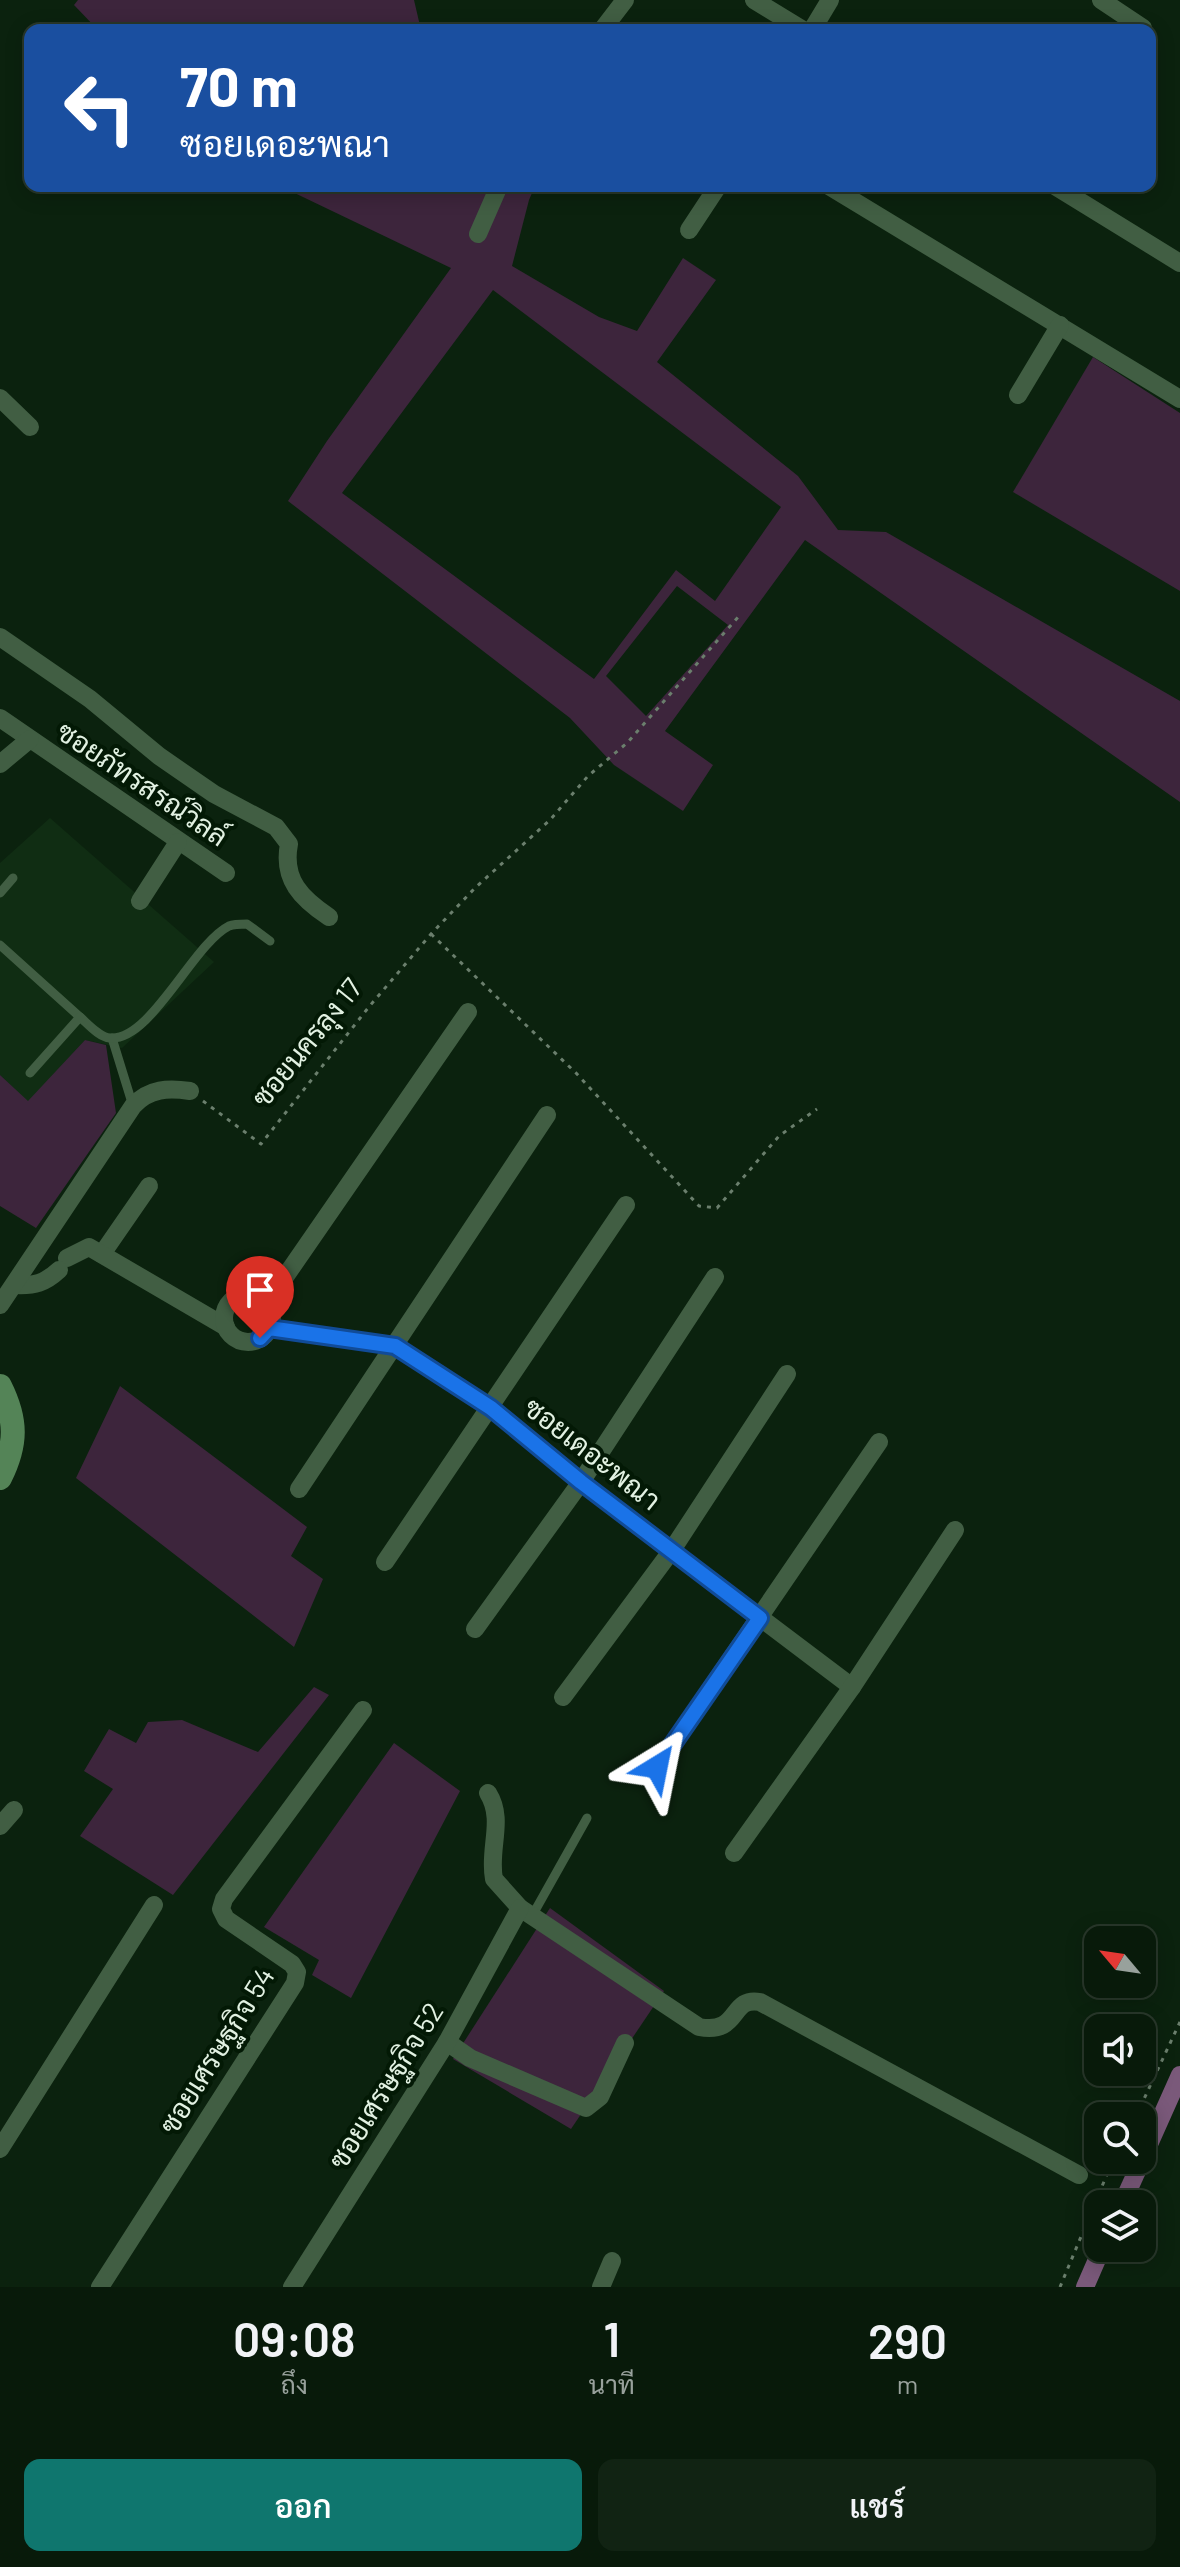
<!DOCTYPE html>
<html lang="th">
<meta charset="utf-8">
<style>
:root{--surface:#081a0a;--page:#112313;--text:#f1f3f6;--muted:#98a19c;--line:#29382b;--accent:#0f766e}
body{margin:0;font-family:Barlow,Sarabun,sans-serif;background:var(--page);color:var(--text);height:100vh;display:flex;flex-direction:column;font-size:30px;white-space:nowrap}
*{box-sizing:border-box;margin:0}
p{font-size:26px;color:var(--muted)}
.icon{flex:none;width:44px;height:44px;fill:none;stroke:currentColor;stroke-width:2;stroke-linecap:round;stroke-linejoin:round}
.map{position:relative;height:2287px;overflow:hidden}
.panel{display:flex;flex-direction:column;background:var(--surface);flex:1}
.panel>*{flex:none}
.top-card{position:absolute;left:24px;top:24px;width:1132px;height:168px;border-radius:16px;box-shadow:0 4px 20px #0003,0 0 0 2px var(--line);background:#1a4fa0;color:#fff;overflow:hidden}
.needle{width:52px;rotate:299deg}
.tools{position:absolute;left:1084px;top:1926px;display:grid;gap:16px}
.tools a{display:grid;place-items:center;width:72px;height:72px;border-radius:16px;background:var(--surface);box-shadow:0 4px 20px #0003,0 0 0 2px var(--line);font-size:40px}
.pin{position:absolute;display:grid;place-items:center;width:68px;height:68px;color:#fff;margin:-82px -34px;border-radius:50% 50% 50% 0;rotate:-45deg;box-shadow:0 0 8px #0007}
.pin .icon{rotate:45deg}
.me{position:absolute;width:88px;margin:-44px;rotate:35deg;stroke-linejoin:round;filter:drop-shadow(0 0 6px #0008)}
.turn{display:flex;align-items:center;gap:28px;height:168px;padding:0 24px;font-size:36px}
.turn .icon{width:104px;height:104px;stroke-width:2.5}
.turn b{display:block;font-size:56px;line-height:68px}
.eta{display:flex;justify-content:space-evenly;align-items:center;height:136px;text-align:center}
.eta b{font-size:48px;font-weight:600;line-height:56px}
.primary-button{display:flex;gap:16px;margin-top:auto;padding:16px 24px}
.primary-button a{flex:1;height:92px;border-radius:16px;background:var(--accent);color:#fff;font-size:32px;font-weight:600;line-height:92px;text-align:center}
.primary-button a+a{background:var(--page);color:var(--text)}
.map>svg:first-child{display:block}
</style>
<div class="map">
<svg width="1180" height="2287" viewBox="0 0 1180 2287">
<rect width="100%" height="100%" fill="#0b220e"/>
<path fill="#102d13" d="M50 818 214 962 122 1048 85 1040 28 1102 0 1075V863Z"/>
<g fill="#3d253c" fill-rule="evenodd">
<path d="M78 0H414L421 30H98L74 5Z"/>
<path d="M280 186H535L529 200 512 266 599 317 637 331 683 258 716 280 657 362 798 476 838 530 886 532 1180 701V802L805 540 665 731 713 765 683 811 614 765 570 718 288 501 327 441 451 268ZM493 290 781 507 715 601 676 570 594 679 342 493ZM677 586 728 625 646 716 606 676Z"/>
<path d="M1093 357 1180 413V591L1013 492Z"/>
<path d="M85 1040 106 1045 116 1113 36 1228 0 1206V1075L28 1101Z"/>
<path d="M120 1386 307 1527 291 1556 323 1579 294 1647 76 1478Z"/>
<path d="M314 1687 329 1695 173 1895 80 1836 113 1789 84 1771 109 1729 136 1743 148 1722 182 1720 258 1752Z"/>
<path d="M394 1743 460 1791 351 1998 312 1975 319 1960 264 1927Z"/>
<path d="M550 1908 664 1991 571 2129 453 2059Z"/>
</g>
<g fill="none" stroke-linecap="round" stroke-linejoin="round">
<g stroke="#7a597a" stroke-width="18">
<path d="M1142 2160 1180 2075"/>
<path d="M1122 2204 1142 2160"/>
<path d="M1085 2287 1102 2248"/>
</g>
<g stroke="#6b7f6d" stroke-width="3" stroke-dasharray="4 6" stroke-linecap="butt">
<path d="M431 934 576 1073 699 1206 717 1208 779 1136 817 1109"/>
<path d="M203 1101 261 1144 368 1008 431 934 475 888 550 820 588 776 627 743 739 616"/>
<path d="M1136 2116 1180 2022"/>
<path d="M1060 2287 1113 2160"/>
</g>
<g stroke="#415e43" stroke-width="9">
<path d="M0 893 13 878"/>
<path d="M0 945 80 1017"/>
<path d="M112 1038 133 1106"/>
<path d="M30 1073 80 1017C88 1024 99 1037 110 1038 151 1041 193 944 229 926 234 924 241 924 247 924L270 941"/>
<path d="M532 1916 587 1818"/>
</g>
<g stroke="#415e43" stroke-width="18">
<path d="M754 0 803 30"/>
<path d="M1101 0 1143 28"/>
<path d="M602 30 625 0"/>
<path d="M812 30 830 0"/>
<path d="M829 186 1180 399"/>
<path d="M1055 186 1180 263"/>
<path d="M689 230 718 186"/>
<path d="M478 234 499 186"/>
<path d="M1018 395 1060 325"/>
<path d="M0 398 30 427"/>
<path d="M0 637 90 699 159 756 214 794 276 827 289 844C282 880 302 899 329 917"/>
<path d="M0 718 226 873"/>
<path d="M0 764 30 739"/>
<path d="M140 901 178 842"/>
<path d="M102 1254 149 1186"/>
<path d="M67 1258 89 1247 226 1327"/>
<path d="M15 1285C35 1286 45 1283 59 1270"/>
<circle cx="248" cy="1318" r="24"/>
<path d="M267 1303 468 1012"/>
<path d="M0 1305 133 1106C149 1088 169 1088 190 1091"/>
<path d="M269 1328 395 1346 491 1408 581 1482 852 1687"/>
<path d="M299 1489 547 1115"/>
<path d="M385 1562 626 1205"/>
<path d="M475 1629 581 1482 715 1277"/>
<path d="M563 1697 672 1550 787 1374"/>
<path d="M657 1767 879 1442"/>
<path d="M488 1793C505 1820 488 1849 494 1879L520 1908 699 2027C741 2035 729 1996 760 2002L1079 2175"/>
<path d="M0 1826 14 1810"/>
<path d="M734 1853 852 1687 955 1530"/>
<path d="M447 2042 470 2058 586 2108 600 2097 625 2043"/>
<path d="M0 2149 154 1905"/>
<path d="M100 2287 295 1983 297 1972 292 1964 226 1919 221 1909 224 1899 363 1710"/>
<path d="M292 2287 447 2042 520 1908"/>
<path d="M601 2287 612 2261"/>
</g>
<path stroke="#548457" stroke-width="24" d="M0 1386C17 1420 17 1444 0 1478"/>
</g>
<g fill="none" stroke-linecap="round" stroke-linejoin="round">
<g stroke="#114b97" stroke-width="20">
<path id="route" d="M260 1338 269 1328 395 1346 491 1408 581 1482 760 1618 657 1767"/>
</g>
<use href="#route" stroke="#1a73e8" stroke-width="14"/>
</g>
<g text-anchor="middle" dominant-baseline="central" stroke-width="8" stroke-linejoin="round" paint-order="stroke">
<g font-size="28" fill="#e2f1e2" stroke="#031905">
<text transform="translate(143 783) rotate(34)">ซอยภัทรสรณ์วิลล์</text>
<text transform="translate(306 1042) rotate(-51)">ซอยนครลุง 17</text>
<text transform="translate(593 1453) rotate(38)">ซอยเดอะพณา</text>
<text transform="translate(216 2050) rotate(-58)">ซอยเศรษฐกิจ 54</text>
<text transform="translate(385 2085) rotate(-58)">ซอยเศรษฐกิจ 52</text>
</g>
</g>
</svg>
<div class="tools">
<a><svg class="needle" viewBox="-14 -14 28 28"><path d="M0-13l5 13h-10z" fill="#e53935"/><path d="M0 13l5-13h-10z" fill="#98a19c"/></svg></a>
<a><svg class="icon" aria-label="sound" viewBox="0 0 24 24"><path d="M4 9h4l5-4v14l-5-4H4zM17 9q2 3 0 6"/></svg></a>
<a><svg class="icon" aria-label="search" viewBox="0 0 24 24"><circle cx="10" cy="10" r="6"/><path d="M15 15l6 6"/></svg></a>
<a><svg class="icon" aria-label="layers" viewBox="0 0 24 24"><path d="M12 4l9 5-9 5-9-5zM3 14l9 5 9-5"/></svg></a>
</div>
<div class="pin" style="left:260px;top:1338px;background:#d93025"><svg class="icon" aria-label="arrive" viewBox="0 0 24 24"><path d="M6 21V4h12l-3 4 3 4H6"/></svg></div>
<svg class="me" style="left:657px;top:1767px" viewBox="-20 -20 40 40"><path d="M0-17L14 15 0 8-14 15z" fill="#1a73e8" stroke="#fff" stroke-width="4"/></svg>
<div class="top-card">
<div class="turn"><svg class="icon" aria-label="left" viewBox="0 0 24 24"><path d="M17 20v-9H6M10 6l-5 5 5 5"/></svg><div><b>70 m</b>ซอยเดอะพณา</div></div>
</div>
</div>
<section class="panel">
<div class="eta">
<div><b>09:08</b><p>ถึง</p></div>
<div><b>1</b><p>นาที</p></div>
<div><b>290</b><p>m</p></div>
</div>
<div class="primary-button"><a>ออก</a><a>แชร์</a></div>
</section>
